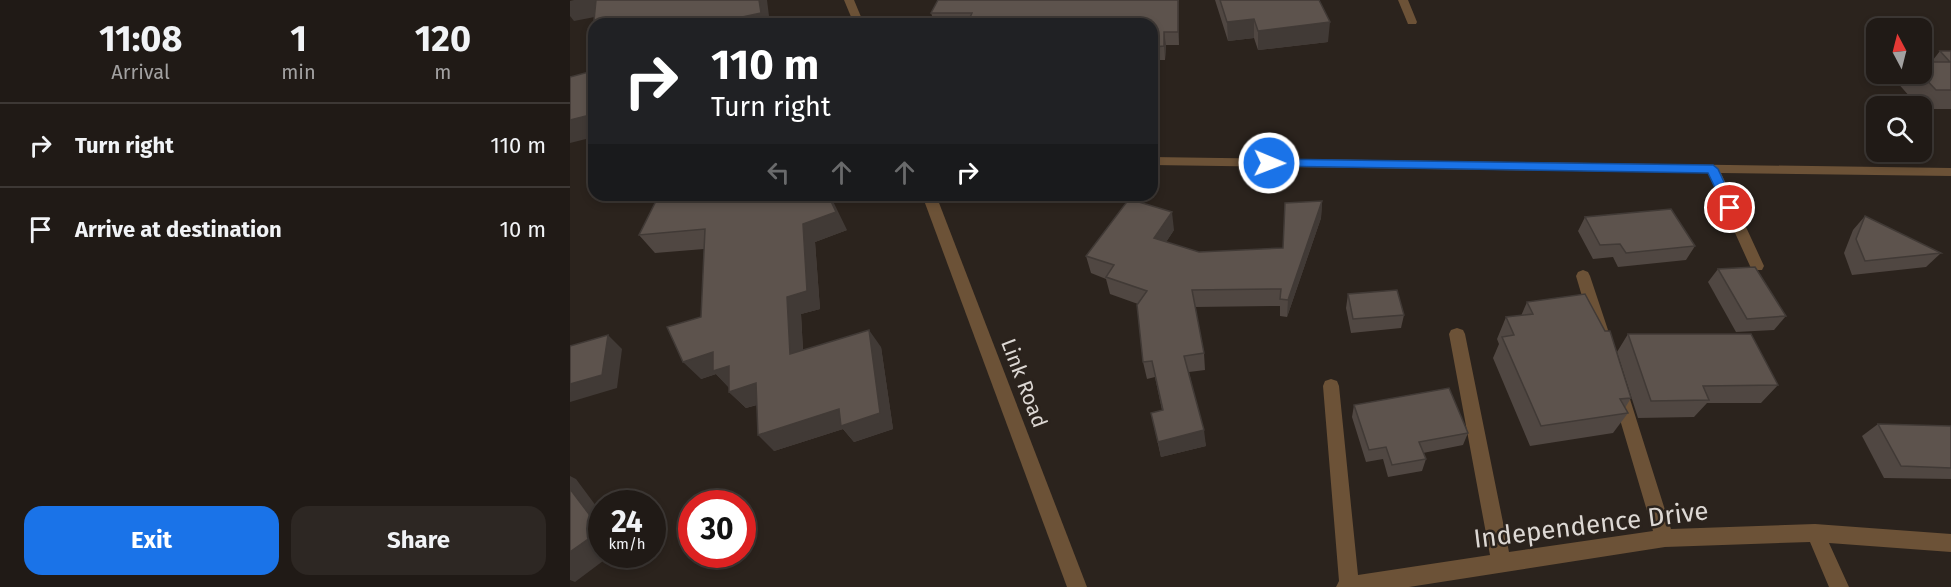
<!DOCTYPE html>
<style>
:root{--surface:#201a16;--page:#2d2723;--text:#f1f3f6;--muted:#a2a1a1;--line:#3d3835;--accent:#1a73e8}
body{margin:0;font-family:"Fira Sans",sans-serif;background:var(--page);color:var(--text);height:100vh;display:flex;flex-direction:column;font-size:22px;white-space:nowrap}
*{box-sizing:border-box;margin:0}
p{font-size:20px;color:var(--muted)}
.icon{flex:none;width:33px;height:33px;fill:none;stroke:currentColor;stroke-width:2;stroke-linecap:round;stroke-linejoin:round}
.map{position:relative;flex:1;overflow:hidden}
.side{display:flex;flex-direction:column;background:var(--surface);width:570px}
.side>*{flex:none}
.banner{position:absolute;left:18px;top:18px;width:570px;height:183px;border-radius:18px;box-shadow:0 3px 9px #0003,0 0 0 2px var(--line);background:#202124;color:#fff;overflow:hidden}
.needle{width:39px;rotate:353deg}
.buttons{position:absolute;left:1296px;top:18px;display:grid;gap:12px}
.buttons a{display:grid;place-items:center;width:66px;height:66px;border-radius:12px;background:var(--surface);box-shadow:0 3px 9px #0003,0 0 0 2px var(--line);font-size:30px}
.speed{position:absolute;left:18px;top:490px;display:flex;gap:12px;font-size:30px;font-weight:700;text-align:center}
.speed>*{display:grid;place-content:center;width:78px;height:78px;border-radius:50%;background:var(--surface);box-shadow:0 3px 9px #0003,0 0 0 2px var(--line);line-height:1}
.speed small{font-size:15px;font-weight:400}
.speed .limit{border:9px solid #d22;background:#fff;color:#111}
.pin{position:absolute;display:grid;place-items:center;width:51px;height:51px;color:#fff;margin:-26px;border:3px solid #fff;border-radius:50%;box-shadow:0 2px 6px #0007}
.me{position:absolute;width:66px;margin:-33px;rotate:91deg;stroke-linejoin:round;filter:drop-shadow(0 0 4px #0008)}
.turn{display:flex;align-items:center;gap:21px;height:126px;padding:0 24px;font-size:27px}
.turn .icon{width:78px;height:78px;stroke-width:2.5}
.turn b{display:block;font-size:42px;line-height:51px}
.lanes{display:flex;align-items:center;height:57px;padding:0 24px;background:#0003;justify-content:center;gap:30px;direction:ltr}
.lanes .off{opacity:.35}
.eta{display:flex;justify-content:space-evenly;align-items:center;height:102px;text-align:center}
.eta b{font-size:36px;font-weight:700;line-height:42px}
.cta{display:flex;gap:12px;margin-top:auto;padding:12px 24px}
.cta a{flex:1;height:69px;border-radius:18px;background:var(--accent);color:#fff;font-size:24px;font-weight:700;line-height:69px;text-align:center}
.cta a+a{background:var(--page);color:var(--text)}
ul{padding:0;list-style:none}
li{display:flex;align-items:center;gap:18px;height:84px;padding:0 24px;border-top:2px solid var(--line)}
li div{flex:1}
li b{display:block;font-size:22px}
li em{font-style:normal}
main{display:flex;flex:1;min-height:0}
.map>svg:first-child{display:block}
</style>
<main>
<section class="side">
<div class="eta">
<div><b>11:08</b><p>Arrival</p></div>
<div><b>1</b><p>min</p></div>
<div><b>120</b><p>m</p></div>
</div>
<ul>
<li><svg class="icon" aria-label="right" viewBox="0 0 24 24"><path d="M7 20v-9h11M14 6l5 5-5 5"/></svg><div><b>Turn right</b></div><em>110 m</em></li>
<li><svg class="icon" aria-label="arrive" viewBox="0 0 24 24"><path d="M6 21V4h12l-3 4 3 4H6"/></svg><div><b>Arrive at destination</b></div><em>10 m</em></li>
</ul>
<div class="cta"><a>Exit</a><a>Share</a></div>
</section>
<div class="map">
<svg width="1381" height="587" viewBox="0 0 1381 587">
<rect width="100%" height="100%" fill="#2b231d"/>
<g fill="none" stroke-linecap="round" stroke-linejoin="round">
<g fill="#6c5237" fill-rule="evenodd">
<path d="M274 0H284L294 24H284Z"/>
<path d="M828 0H838L847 22 846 24H838Z"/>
<path d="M582 157 1381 168V176L1151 173 1194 266 1192 270H1182L1180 266 1138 173 582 165Z"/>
<path d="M352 195H366L517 587H497Z"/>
<path d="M1013 270 1018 272 1020 276 1038 330 1036 334 1030 336 1024 334 1022 330 1006 276 1008 272Z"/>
<path d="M887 328 893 330 895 334 939 552 1083 531 1043 396 1045 391 1051 389 1057 391 1059 396 1101 529 1245 524 1381 534V552L1259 543 1279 587H1259L1240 542 1095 547 839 587H766L769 581 753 386 755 381 761 379 767 381 769 386 788 575 920 555 879 334 881 330Z"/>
</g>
</g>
<g fill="#504742">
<path d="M368 0H609V45H596L595 60H585L582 106V24H365L361 13Z"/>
<path d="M645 0H749L758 42 688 50 684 38 658 41Z"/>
<path d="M1370 51H1381V109H1352V106H1348L1326 81 1332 74H1352Z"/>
<path d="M89 195 277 230 245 242 250 309 231 314 233 350 311 347 323 429 284 442 273 429 204 451 187 405 176 408 159 392V387L146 374 131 379V317L134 249 85 253 69 235Z"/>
<path d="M752 201 751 218 717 317 710 316V306L625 307 634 353 635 370 619 372 636 446 591 457 581 413 592 410 585 377 577 379 573 362 568 304 540 294 536 279 521 273 516 256 604 230 596 242 629 252 713 248Z"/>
<path d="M1295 216 1371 253 1356 267 1282 275 1274 253 1283 230Z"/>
<path d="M1015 217 1125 246 1116 260 1048 267 1043 257 1023 259 1008 231Z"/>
<path d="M1148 269 1216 316 1204 330 1166 332 1138 282Z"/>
<path d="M778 294 834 315 831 328 781 333 776 308Z"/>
<path d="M957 302 1061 398 1055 408 1058 413 1043 433 960 446 923 358 929 344 927 339 936 317 951 316Z"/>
<path d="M1058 334 1208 385 1191 403H1137L1124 417 1068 418 1047 352Z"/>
<path d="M784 405 898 433 893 445 853 453 856 459 852 471 818 477 813 459 796 462 782 417Z"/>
<path d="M1308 424 1381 426V479L1314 478 1292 436Z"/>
</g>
<g fill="#413a36">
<path d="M4 0H30L40 14 4 21 0 16V1Z"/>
<path d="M189 0H197L200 24H175L172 17Z"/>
<path d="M608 0 609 1V45L608 32Z"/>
<path d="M684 19V38L658 41 657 22Z"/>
<path d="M760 22 758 42 688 50V31Z"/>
<path d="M594 32 596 45 595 60 594 46Z"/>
<path d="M584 47 585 60 582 106V68Z"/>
<path d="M24 114V137L0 143V120Z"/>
<path d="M258 195H260L277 230 245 242 250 309 231 314 234 371 220 354 217 297 233 224Z"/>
<path d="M752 201 751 218 717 317 718 300Z"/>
<path d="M602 212 604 230 587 256 584 238Z"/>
<path d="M299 330 311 347 323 429 284 442 273 429 204 451 188 435 269 409Z"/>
<path d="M38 335 52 349 47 388 0 402V384Z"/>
<path d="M143 352 159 366V388L146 374 131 379 113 362Z"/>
<path d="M186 383 202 400 176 408 159 392Z"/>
<path d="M634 430 636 446 591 457 588 442Z"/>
<path d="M0 476 6 479 32 514V555H41L5 582 0 580Z"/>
</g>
<g fill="#5d534d" stroke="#413a36" stroke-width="1.5">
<path d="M26 0H189L191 13 172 17 175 24H24V114L0 120V77L19 72Z"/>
<path d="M368 0H608V32H594V46L584 47 582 68V24H397L402 13H361Z"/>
<path d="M650 0H749L760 22 688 31 684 19 657 22Z"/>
<path d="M1370 51H1381V90H1366L1351 74 1352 62H1380Z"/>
<path d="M89 195H258L266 212 233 224 237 291 217 297 220 354 299 330 310 413 271 426 269 409 188 435 186 383 159 392V366L143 371V352L113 362 97 327 131 317 135 229 69 235Z"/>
<path d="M559 199 602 212 584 238 629 252 713 248 715 203 752 201 718 300 710 299 711 289 622 290 634 353 614 356 634 430 588 442 581 413 593 410 582 361 573 362 567 305 577 291 536 277 544 265 516 256Z"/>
<path d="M1101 209 1125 246 1056 253 1050 244 1030 245 1015 217Z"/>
<path d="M1295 216 1371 253 1295 261 1286 239Z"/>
<path d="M1185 267 1216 316 1177 319 1148 269Z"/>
<path d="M827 290 834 315 783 319 778 294Z"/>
<path d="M1015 294 1035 331H1040L1061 398 1050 399 1058 413 971 426 932 337 944 335 936 317 963 314 957 302Z"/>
<path d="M1058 334H1181L1208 385 1133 386 1139 400 1081 401Z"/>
<path d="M38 335 32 375 0 384V346Z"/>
<path d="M879 388 898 433 849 442 856 459 822 465 816 447 799 450 784 405Z"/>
<path d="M1308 424 1381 426V468L1331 466Z"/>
<path d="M0 489 31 530 0 552Z"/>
</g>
<path fill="#1a73e8" stroke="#114b97" stroke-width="1.5" d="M699 159 1143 165 1148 169 1166 208 1160 212 1156 211 1138 173 695 166 693 163Z"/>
<g text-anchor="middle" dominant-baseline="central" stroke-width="5" stroke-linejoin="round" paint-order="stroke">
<g font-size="21" fill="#ddd8d4" stroke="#2b231d">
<text transform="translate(454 383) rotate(69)">Link Road</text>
</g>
<g font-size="26" fill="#ddd8d4" stroke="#2b231d">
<text transform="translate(1021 525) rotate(-7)">Independence Drive</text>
</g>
</g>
</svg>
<div class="buttons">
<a><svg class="needle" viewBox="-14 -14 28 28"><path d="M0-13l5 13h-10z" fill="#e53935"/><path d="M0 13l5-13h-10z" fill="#a2a1a1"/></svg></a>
<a><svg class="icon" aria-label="search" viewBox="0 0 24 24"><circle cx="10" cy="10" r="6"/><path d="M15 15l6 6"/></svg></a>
</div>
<div class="speed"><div>24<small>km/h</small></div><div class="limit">30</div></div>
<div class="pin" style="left:1160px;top:208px;background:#d93025"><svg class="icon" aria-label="arrive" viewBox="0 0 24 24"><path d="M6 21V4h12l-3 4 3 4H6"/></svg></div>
<svg class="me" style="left:699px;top:163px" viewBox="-20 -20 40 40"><circle r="17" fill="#1a73e8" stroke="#fff" stroke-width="3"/><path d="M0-11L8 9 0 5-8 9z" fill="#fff"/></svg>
<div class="banner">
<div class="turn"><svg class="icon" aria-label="right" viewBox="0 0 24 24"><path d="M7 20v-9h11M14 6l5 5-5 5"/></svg><div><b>110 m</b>Turn right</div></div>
<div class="lanes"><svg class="icon off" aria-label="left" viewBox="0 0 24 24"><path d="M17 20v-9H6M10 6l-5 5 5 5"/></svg><svg class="icon off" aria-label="ahead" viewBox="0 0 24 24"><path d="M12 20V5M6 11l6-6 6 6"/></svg><svg class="icon off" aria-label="ahead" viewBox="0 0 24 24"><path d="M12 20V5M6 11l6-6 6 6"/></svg><svg class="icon" aria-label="right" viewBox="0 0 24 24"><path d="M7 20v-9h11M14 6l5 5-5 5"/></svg></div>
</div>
</div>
</main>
